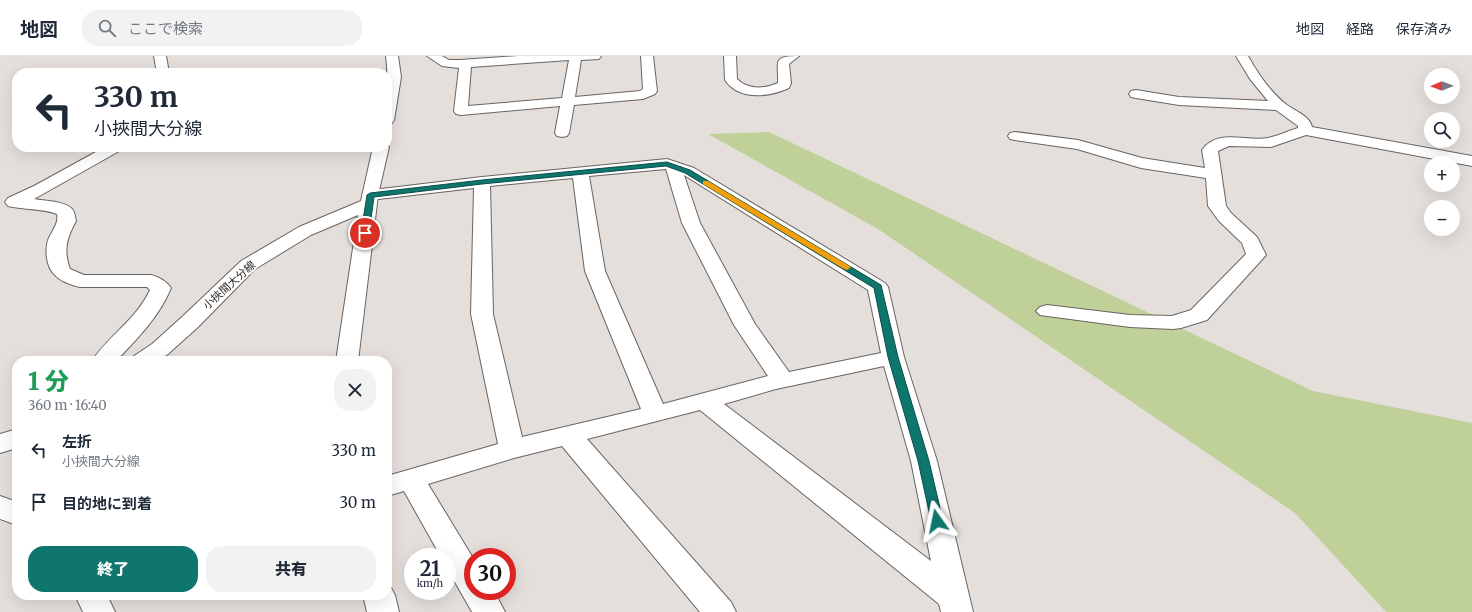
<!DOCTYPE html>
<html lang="ja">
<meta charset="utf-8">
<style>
:root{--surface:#fff;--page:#f2f2f3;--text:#1f2937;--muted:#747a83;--line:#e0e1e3;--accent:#0f766e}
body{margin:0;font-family:Merriweather,"Noto Sans JP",serif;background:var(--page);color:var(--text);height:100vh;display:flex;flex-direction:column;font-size:15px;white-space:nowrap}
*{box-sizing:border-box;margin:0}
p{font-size:13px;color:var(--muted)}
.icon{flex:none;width:22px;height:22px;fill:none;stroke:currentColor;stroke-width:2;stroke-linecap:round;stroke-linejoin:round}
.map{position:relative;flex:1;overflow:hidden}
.details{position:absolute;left:12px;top:300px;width:380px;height:244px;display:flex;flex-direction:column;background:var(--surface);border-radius:16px;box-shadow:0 4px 16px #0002}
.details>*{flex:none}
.hud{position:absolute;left:12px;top:12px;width:380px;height:84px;border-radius:16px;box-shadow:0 4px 16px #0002;background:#fff;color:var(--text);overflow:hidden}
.needle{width:26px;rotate:269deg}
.controls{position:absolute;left:1424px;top:12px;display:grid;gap:8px}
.controls a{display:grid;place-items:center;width:36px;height:36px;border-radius:50%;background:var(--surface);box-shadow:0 4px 16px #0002;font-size:20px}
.speed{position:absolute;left:404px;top:492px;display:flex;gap:8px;font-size:20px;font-weight:700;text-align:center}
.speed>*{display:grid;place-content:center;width:52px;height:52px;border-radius:50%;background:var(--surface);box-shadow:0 4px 16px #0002;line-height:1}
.speed small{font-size:10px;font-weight:400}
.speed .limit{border:6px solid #d22;background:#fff;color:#111}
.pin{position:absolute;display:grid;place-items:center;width:34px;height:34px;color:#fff;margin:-17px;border:2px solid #fff;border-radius:50%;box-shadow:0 1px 4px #0007}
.me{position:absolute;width:44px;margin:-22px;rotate:348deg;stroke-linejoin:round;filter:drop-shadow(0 0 3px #0008)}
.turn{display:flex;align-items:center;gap:14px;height:84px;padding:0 16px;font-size:18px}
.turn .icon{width:52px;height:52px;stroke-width:2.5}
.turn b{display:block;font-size:28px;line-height:34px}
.round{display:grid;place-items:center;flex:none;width:42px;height:42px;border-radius:16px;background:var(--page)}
.headline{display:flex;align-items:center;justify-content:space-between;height:68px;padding:0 16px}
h1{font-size:24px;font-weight:800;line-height:30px;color:#1e9e55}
.primary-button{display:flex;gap:8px;margin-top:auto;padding:8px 16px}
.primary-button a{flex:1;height:46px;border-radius:16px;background:var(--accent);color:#fff;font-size:16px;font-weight:800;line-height:46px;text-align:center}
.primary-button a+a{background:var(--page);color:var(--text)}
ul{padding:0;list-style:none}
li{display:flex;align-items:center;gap:12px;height:52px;padding:0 16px}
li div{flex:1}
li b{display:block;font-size:15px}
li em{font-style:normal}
header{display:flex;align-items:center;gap:24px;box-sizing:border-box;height:56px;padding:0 20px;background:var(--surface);border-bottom:1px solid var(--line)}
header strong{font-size:19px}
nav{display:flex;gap:22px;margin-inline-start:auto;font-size:14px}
.search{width:280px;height:36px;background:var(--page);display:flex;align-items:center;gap:10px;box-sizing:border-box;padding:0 14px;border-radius:16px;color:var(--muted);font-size:15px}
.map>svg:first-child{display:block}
</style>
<header>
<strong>地図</strong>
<div class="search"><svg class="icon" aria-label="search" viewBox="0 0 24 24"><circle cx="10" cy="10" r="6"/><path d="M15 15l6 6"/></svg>ここで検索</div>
<nav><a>地図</a><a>経路</a><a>保存済み</a></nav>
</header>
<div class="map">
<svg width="1472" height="556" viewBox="0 0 1472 556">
<rect width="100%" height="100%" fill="#e5dfdc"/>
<path fill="#c0d099" d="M769 76 1313 335 1472 367V556H1386L1295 457 878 173 708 78Z"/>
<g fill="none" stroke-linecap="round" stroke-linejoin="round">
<g stroke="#696461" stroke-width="2">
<g id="minor">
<path d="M154 0H166L169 17H157Z"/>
<path d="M427 0H442L449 4H460L518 0H601L599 3 581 4 575 41 640 35 643 33 641 0H653L657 35 655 38 643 43 574 49 569 77 567 80 562 81 557 80 555 77 560 50 461 59 456 58 454 55 459 12 442 10ZM569 4 562 42 468 50 471 11Z"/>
<path d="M724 0H736L737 23C748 34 765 33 778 27 779 6 771 0 799 0L789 8 791 27 789 32C769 41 739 45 725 24Z"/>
<path d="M1236 0H1248C1258 18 1271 37 1287 49 1295 55 1310 60 1312 71L1472 100V110L1306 79 1271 91 1229 90 1218 95 1226 150 1231 157 1257 181 1266 199 1207 264 1181 272 1173 273 1130 271 1040 259 1036 255 1040 251 1047 249 1130 259 1172 260 1191 254 1246 198 1242 187 1219 165 1208 150 1206 122 1141 112 1077 93 1015 84 1010 83 1008 80 1010 77 1015 76 1078 84 1142 102 1205 112 1202 94C1217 72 1247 86 1268 82 1278 80 1288 75 1298 72V70L1276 54 1179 49 1136 42 1131 41 1129 38 1131 35 1136 34 1179 41 1268 45 1250 23Z"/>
<path d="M105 91H124L121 94 34 143C44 145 65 145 72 153 75 156 75 161 76 165 67 181 63 195 70 213L84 219H151C159 221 166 225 171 232 159 261 137 283 116 305H92C109 279 136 264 150 234L147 231H80C72 229 60 225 55 219 46 211 45 194 48 184 52 174 59 168 57 158 41 152 24 154 8 150L5 146 8 142 34 130Z"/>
<path d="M667 103 694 112 885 227 888 231 904 301 937 405 973 556H941L939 548 700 354 587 383 731 546 736 556H700L562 390 514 402 428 428 473 502V535H494L505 556H472L447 512V501H441L404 435 387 440V420L498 388 471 258 474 132 370 144 364 143 362 139 364 135 482 121ZM666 113 682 167 734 269 768 320 663 348 605 215 589 120ZM684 119 868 234 881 297 789 316 755 268 700 167ZM573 122 585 215 641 353 522 381 493 258 490 130ZM884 310 911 405 931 505 724 348 776 333Z"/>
<path d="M17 373V392L0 397V378Z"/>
<path d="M0 440 17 446V469L0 463Z"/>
<path d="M75 539H107L115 556H83Z"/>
</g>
</g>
<g stroke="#696461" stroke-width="2">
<g id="major">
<path d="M386 0H398L401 21 394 64 392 67 387 68C387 45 389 23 386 0Z"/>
<path d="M387 89 389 91 378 139 358 305H336L358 159 311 179 255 213 198 271 168 298 157 305H131L134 300 152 288 182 261 241 205 299 171 361 145 373 91H387Z"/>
<path d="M387 528 390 530 395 539 399 556H367L363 539H387Z"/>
</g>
</g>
<use href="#minor" fill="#fff" fill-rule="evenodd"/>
<use href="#major" fill="#fff" fill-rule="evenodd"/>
</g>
<path fill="#0f766e" stroke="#0a4d48" d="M667 106 690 114 881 229 898 301 929 405 943 465 941 469 937 470 933 469 931 465 918 405 888 301 874 232 685 117 666 110 482 128 374 141 369 177 365 179 361 177 367 139 370 137 482 124Z"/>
<path fill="#f59e0b" d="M703 125H708L851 211 847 214 844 213 703 128Z"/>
<g text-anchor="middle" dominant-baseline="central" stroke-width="3.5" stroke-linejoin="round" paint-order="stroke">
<g font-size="11" fill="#2b2928" stroke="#fff">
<text transform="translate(229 229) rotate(-42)">小挾間大分線</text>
</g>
</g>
</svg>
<div class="controls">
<a><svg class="needle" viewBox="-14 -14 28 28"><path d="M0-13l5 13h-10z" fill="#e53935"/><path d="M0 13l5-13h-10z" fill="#747a83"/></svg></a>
<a><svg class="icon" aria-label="search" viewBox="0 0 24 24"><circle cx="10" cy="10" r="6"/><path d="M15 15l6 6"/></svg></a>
<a>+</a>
<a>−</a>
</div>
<div class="speed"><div>21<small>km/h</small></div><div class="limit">30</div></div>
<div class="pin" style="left:365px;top:177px;background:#d93025"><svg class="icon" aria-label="arrive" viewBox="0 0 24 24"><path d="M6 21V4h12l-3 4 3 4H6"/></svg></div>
<svg class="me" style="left:937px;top:465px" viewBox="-20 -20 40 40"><path d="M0-17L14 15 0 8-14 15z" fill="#0f766e" stroke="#fff" stroke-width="4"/></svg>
<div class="hud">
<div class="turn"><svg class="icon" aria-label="left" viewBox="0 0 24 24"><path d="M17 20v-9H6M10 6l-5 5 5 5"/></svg><div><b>330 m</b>小挾間大分線</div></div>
</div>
<section class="details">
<div class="headline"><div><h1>1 分</h1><p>360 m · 16:40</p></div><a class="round"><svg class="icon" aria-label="close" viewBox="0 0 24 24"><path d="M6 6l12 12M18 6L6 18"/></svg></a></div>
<ul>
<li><svg class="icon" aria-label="left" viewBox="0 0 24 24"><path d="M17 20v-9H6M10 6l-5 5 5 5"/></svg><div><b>左折</b><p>小挾間大分線</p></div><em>330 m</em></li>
<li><svg class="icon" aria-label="arrive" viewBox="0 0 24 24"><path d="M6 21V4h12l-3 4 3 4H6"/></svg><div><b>目的地に到着</b></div><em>30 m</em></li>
</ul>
<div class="primary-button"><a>終了</a><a>共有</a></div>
</section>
</div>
